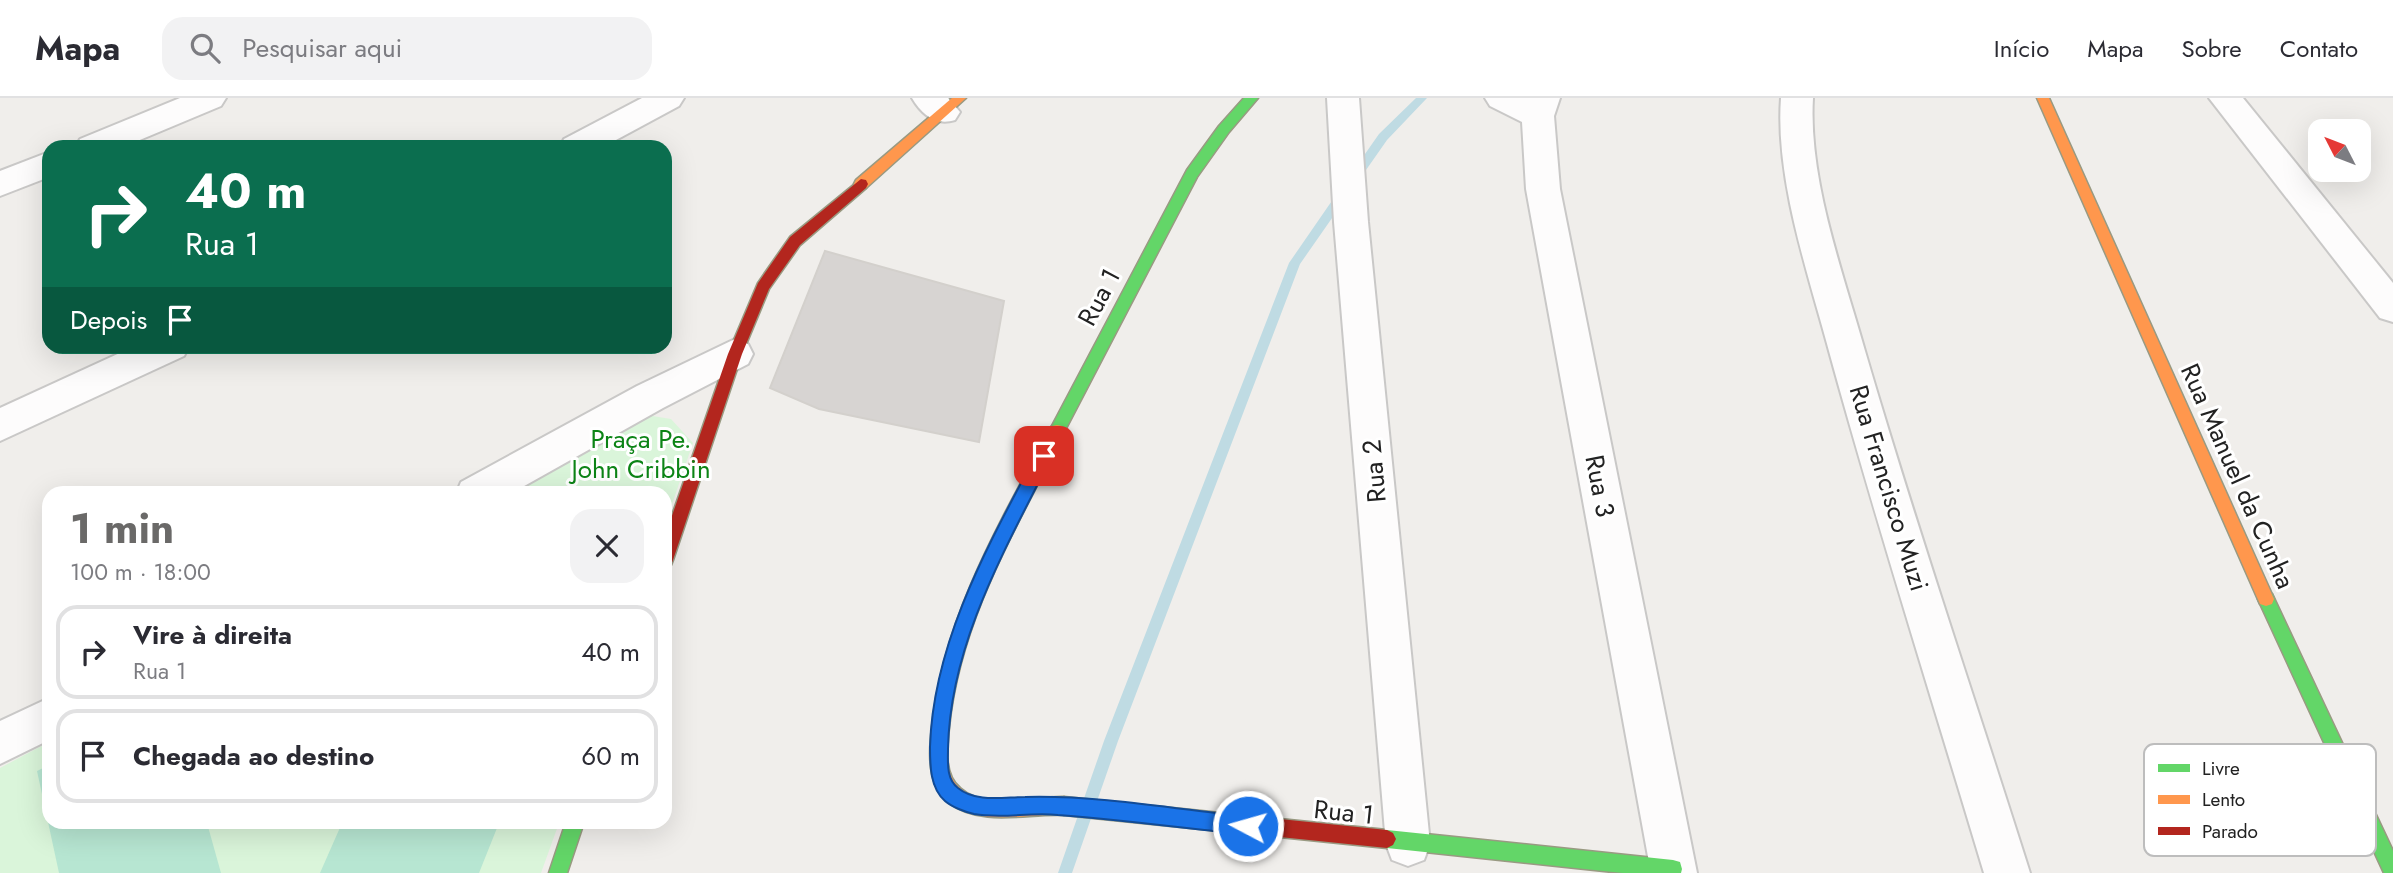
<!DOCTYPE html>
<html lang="pt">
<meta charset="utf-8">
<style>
:root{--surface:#fff;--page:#f2f2f3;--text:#2b2b33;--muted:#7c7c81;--line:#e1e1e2;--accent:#6a6968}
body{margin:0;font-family:Jost,sans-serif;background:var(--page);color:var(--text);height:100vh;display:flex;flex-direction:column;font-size:26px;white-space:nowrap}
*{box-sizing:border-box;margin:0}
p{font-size:23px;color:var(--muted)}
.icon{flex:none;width:38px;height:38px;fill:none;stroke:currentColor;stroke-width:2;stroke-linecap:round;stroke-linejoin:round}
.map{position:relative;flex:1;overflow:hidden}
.panel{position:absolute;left:42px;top:388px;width:630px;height:343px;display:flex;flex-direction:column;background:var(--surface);border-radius:21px;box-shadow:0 7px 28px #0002}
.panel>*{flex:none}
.top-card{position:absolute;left:42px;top:42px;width:630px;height:214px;border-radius:21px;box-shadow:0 7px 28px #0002;background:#0b6e4f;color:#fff;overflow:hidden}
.needle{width:46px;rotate:312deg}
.fabs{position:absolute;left:2308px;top:21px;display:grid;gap:14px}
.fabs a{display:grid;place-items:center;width:63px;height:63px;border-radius:14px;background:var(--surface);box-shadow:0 7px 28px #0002;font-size:35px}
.pin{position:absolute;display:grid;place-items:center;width:60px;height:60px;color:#fff;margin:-30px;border-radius:14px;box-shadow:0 4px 10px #0006}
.me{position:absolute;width:77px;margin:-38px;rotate:276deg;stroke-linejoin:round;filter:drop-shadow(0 0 5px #0008)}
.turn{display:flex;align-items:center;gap:24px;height:147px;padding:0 28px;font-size:32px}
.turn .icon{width:91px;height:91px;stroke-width:2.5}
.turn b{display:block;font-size:49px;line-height:60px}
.then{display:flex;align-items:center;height:66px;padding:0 28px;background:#0003;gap:14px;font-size:26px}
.round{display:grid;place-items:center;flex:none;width:74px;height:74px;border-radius:21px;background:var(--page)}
.head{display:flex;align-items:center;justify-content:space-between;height:119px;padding:0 28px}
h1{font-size:42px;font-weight:700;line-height:52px;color:var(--accent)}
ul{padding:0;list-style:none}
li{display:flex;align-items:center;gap:21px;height:94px;margin:0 14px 10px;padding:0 14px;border:4px solid var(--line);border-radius:21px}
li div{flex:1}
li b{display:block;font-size:26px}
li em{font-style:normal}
header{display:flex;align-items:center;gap:42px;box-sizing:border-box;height:98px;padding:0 35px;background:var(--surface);border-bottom:2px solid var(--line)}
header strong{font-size:33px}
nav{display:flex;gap:38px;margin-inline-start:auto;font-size:24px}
.search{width:490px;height:63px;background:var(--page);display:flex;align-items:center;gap:18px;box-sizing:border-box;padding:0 24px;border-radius:21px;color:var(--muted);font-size:26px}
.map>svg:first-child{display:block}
</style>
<header>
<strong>Mapa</strong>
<div class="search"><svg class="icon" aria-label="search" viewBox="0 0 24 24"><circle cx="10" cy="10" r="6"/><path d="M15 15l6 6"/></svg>Pesquisar aqui</div>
<nav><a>Início</a><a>Mapa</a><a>Sobre</a><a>Contato</a></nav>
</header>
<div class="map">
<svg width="2393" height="775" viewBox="0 0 2393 775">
<rect width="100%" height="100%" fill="#f0eeeb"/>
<g fill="#daf5da">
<path d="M634 315 671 321 693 345 665 427V396H495Z"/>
<path d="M49 644V724L559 725 541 775H0V670Z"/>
</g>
<g fill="#b7e6d2">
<path d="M49 667V724L207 725 221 775H59L37 673Z"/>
<path d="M342 725V724L499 725 479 775H320Z"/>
</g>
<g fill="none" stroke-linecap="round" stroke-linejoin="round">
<g fill="#bfdbe3" fill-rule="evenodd">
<path d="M1416 0H1427L1387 42 1359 82H1351L1350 79 1351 76 1379 36Z"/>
<path d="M1342 93 1346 94 1347 97 1346 100 1300 166 1118 643 1072 775H1058L1104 643 1289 165 1338 94Z"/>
</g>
</g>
<path fill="#d7d4d2" stroke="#d3d0cc" stroke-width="2" d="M825 153 1004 203 979 344 819 311 770 290Z"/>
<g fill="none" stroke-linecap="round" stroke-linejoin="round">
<g stroke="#c9c8c7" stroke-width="4">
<g id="street">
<path d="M180 0H226L221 8 123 49H76L80 41Z"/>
<path d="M642 0H684L679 8 603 49H560L564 41Z"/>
<path d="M912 0H948L960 14 955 22C936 28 922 17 912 0Z"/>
<path d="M1327 0H1359L1368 124 1430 746 1424 762 1408 768 1392 762 1386 746 1334 124Z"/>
<path d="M1485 0H1560L1554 18 1560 91 1697 775H1651L1526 91 1522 24 1490 8Z"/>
<path d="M1781 0H1813C1808 81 1843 175 1865 253 1916 428 1975 601 2030 775H1984C1932 601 1877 428 1829 253 1808 175 1775 81 1781 0Z"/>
<path d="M2209 0H2243L2393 185V224L2380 220Z"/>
<path d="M49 54V79L0 98V73Z"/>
<path d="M735 241 748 246 753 256 748 266 663 310 510 396H456L461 384 637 288Z"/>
<path d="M135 248H189L184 258 0 343V310Z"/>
<path d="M49 600V642L0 666V623Z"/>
</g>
</g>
<g stroke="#999a82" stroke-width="3">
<g id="fast">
<path d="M1244 0H1258L1229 34 1197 79 1062 338H1052L1049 333 1052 328 1187 72 1219 28Z"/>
<path d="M2266 494 2272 496 2393 753V775H2384L2258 501 2260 496Z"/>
<path d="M566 724H584L567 775H549Z"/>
<path d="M1387 732 1673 762 1680 764 1682 771 1681 775H1623L1387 750 1381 747 1378 741 1381 735Z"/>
</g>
</g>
<g stroke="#999a82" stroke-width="3">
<g id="slow">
<path d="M952 0H966L866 90H856L854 86 856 82Z"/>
<path d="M2037 0H2049L2274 501 2272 506 2266 508 2260 506Z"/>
<path d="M1057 327 1062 328 1065 333C1017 429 960 520 949 629 947 649 943 676 960 690 985 713 1033 698 1064 699L1070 702 1073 708 1070 714 1064 717C1027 715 982 729 949 705 927 688 929 654 932 630 943 520 1000 424 1052 328Z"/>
</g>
</g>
<g stroke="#999a82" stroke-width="3">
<g id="jam">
<path d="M861 81 866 82 868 86 866 90 800 147 769 191 742 256 673 462 671 467 665 469V438L728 256 758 185 790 139Z"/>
<path d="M1064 699 1387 732 1393 735 1396 741 1393 747 1387 750 1064 717 1058 714 1055 708 1058 702Z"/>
</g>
</g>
<use href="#street" fill="#fdfcfc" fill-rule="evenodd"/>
<use href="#fast" fill="#63d668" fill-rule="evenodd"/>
<use href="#slow" fill="#ff974d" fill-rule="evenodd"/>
<use href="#jam" fill="#b3261e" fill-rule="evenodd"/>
</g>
<path fill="#1a73e8" stroke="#114b97" stroke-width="2" d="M1044 351 1050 353 1052 358C1006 450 950 545 948 651 948 664 946 681 958 690 976 705 1004 699 1025 699 1099 697 1175 711 1248 719L1255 722 1257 728 1255 734 1248 737C1185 730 1122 722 1058 717 1030 714 1002 721 974 716 965 714 952 709 945 703 930 690 930 667 930 649 933 543 990 444 1038 353Z"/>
<g text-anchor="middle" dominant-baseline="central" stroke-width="6" stroke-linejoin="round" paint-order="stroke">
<g font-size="26" fill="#222" stroke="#fff">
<text transform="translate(1099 199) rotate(-62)">Rua 1</text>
<text transform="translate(1374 373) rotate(-95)">Rua 2</text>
<text transform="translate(2238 378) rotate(66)">Rua Manuel da Cunha</text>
<text transform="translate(1600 388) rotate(79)">Rua 3</text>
<text transform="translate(1889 390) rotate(73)">Rua Francisco Muzi</text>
<text transform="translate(1344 714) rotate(6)">Rua 1</text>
</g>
<g font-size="26" fill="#0c8416" stroke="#fff">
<text x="641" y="341">Praça Pe.<tspan x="641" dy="30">John Cribbin</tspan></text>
</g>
</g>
<rect x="2144" y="646" width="232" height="112" rx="10" fill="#fff" stroke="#bdbdbd" stroke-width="2"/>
<rect x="2158" y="666" width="32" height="8" fill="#63d668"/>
<rect x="2158" y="697" width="32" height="9" fill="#ff974d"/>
<rect x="2158" y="729" width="32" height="8" fill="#b3261e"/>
<g font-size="19" fill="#222">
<text x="2202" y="677">Livre</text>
<text x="2202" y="708">Lento</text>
<text x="2202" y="740">Parado</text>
</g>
</svg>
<div class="fabs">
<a><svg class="needle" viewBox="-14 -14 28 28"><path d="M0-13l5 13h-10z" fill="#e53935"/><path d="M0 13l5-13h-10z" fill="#7c7c81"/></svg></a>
</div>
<div class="pin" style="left:1044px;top:358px;background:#d93025"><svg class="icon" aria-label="arrive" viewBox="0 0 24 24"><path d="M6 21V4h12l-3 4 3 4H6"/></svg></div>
<svg class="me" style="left:1248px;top:728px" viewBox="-20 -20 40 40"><circle r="17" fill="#1a73e8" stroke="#fff" stroke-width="3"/><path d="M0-11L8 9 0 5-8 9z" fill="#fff"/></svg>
<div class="top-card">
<div class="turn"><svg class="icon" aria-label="right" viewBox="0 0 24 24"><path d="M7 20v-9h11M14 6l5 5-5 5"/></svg><div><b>40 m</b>Rua 1</div></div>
<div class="then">Depois<svg class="icon" aria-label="arrive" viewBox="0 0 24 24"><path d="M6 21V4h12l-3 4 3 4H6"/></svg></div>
</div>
<section class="panel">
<div class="head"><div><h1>1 min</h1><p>100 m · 18:00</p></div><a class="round"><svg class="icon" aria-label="close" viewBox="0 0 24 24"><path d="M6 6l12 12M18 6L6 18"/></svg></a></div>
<ul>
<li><svg class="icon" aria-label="right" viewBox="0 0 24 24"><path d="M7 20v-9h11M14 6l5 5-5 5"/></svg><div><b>Vire à direita</b><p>Rua 1</p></div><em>40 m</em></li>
<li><svg class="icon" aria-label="arrive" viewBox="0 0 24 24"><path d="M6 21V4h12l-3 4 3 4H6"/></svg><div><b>Chegada ao destino</b></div><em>60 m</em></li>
</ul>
</section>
</div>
